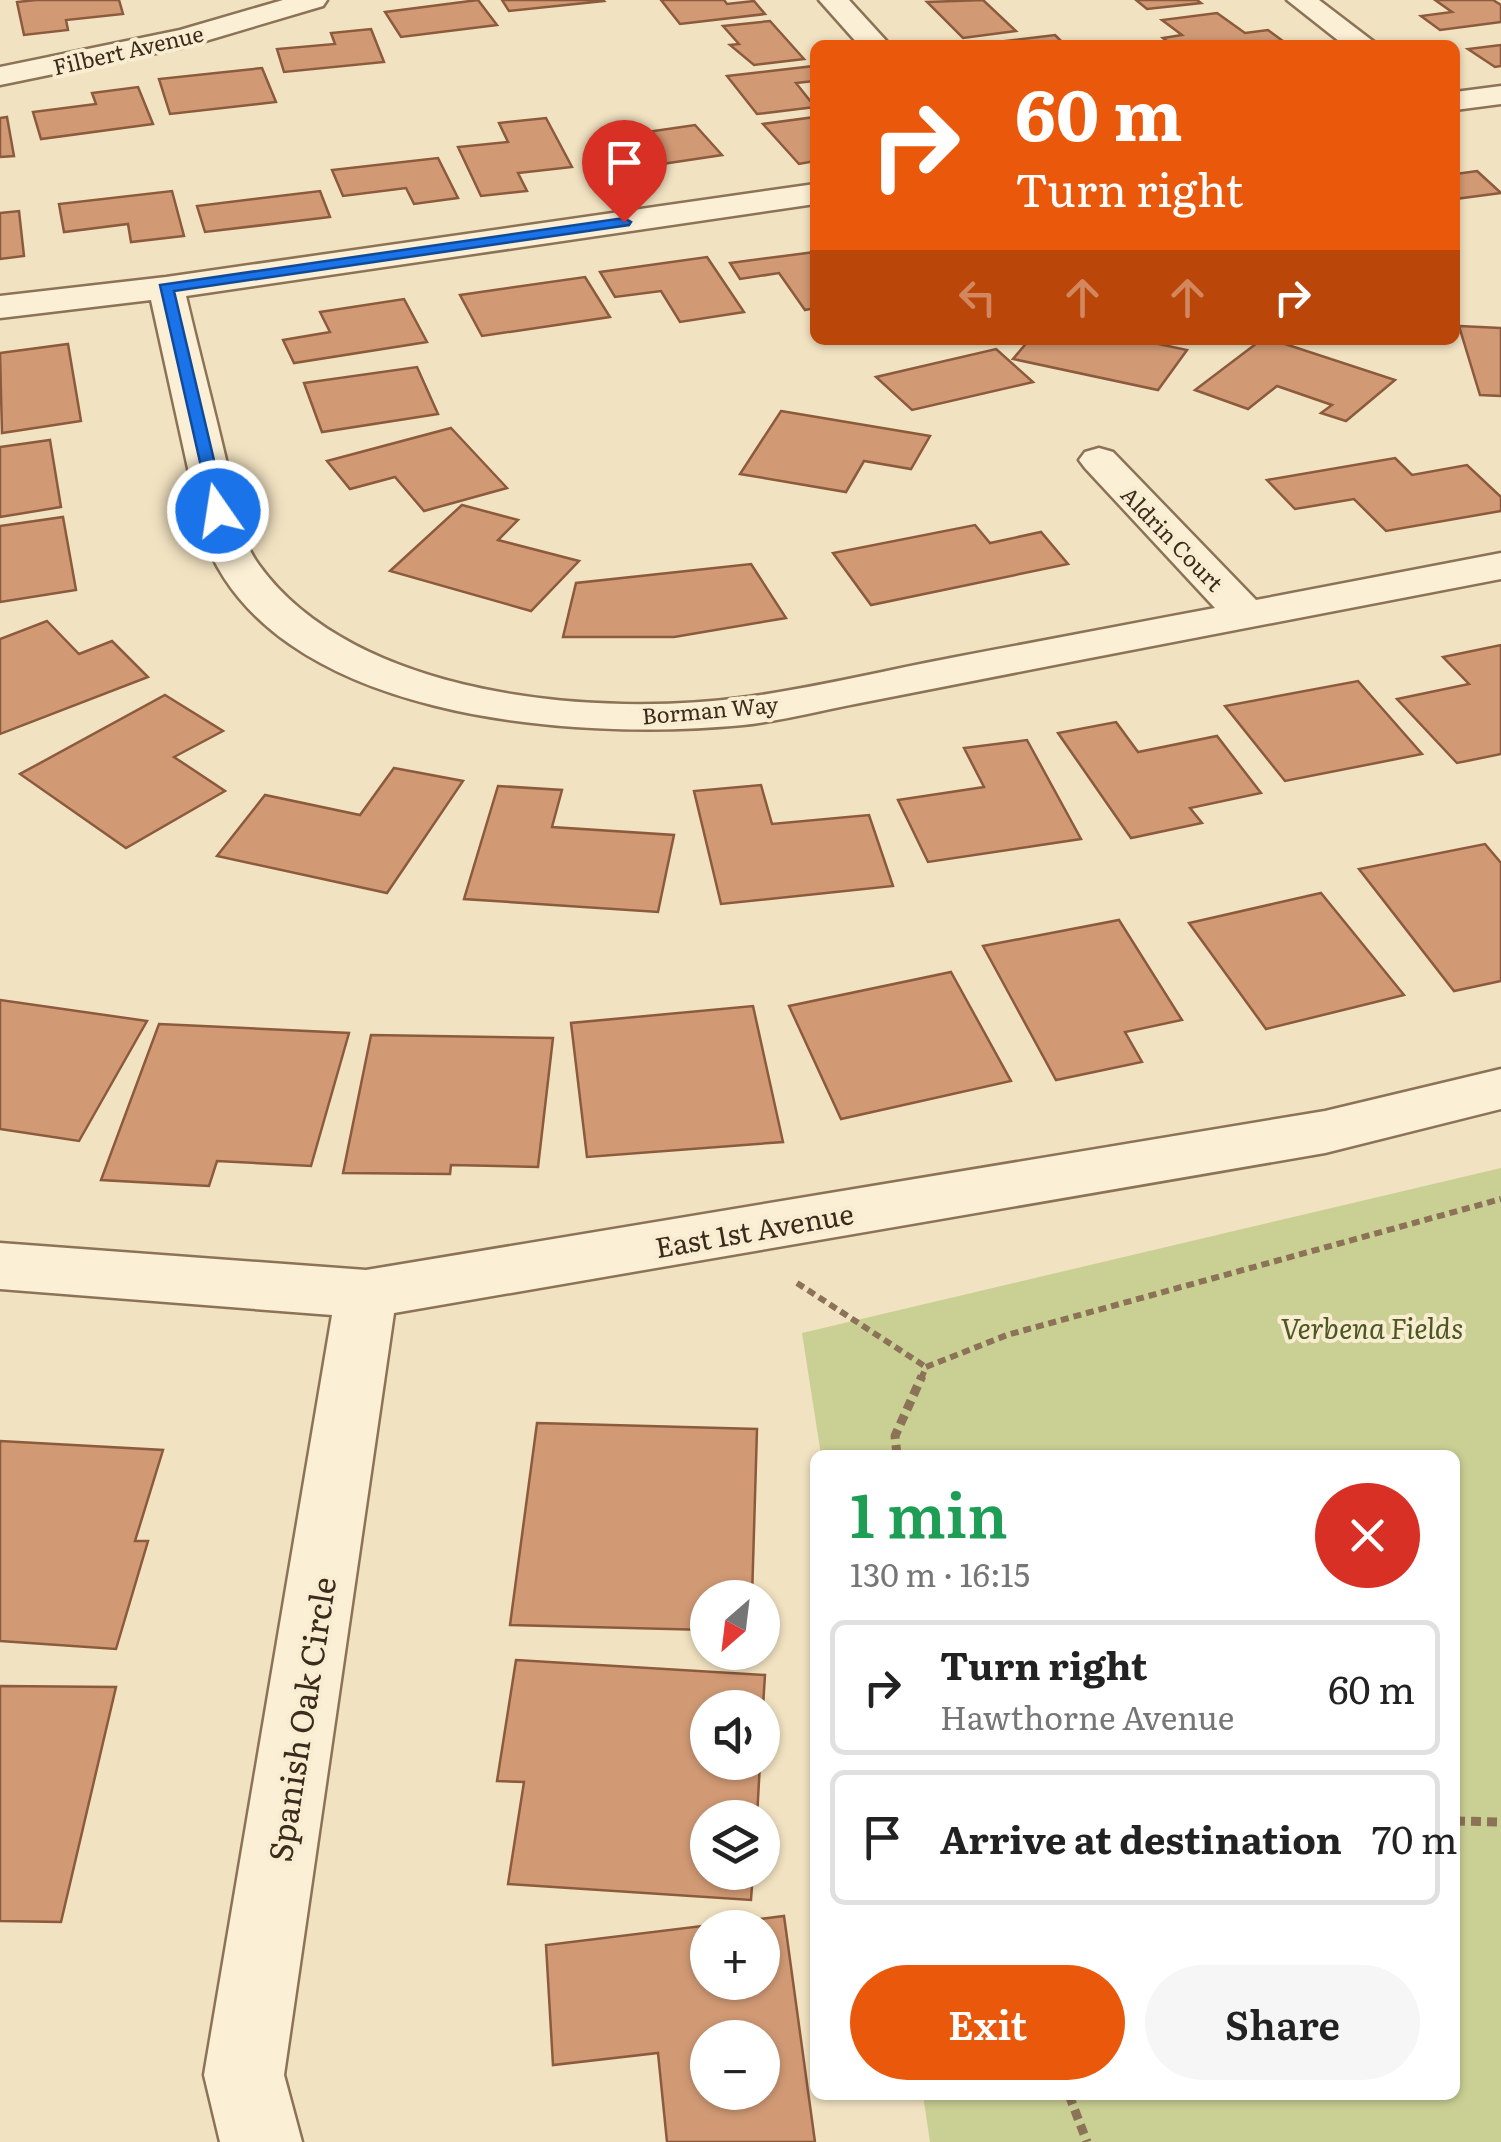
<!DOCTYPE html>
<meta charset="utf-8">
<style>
:root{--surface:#fff;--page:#f6f6f6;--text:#222;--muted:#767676;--line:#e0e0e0;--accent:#ea580c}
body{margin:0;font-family:Literata,serif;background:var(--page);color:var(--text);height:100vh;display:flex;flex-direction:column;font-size:38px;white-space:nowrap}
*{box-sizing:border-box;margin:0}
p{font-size:32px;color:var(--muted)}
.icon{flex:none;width:55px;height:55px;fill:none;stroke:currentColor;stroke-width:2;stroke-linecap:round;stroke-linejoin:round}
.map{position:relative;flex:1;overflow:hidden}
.details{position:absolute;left:810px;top:1450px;width:650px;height:650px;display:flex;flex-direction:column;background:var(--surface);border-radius:15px;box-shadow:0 2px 8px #0004}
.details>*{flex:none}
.banner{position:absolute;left:810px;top:40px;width:650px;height:305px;border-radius:15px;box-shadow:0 2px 8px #0004;background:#ea580c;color:#fff;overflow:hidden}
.needle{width:65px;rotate:208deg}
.buttons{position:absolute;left:690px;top:1580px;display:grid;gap:20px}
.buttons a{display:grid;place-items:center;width:90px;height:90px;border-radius:50%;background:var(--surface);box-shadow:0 2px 8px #0004;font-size:50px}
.pin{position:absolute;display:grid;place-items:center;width:85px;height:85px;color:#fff;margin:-102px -42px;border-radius:50% 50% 50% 0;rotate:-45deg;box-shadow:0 0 10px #0007}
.pin .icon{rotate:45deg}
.me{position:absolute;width:110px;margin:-55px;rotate:347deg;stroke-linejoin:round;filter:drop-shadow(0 0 8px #0008)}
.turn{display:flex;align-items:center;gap:35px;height:210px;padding:0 40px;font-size:45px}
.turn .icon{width:130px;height:130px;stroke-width:2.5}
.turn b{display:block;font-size:70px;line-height:85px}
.lanes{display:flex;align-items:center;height:95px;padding:0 40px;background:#0003;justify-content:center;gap:50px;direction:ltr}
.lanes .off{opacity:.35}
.round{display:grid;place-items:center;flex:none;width:105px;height:105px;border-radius:52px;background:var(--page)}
.summary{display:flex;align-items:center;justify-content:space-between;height:170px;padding:0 40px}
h1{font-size:60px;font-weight:600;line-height:75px;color:#1e9e55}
.action{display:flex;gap:20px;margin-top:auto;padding:20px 40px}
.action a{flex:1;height:115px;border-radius:60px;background:var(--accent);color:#fff;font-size:40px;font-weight:600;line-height:115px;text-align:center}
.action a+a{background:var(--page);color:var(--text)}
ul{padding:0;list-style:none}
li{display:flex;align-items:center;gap:30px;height:135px;margin:0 20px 15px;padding:0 20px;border:5px solid var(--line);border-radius:15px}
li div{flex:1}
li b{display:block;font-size:38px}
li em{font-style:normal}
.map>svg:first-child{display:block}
</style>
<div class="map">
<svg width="1501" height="2142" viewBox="0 0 1501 2142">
<rect width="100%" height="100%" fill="#f1e2c1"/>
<path fill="#cad094" d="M1501 1168V2142H930L923 2095H1455V1455H821L802 1333Z"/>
<g fill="#d19a75" stroke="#8c5a3c" stroke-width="2.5" fill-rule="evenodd">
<path d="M36 0H119L123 14 66 20 68 30 24 35 17 2Z"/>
<path d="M478 0 497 25 401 37 385 12Z"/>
<path d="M502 0H603L604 1 509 11Z"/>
<path d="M661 0H724L727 4 754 1 765 14 680 24Z"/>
<path d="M983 0 1016 31 963 38 927 2Z"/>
<path d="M1136 0H1197L1201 3 1147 9Z"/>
<path d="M1435 0H1493L1501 5V22L1440 30 1421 16 1452 12Z"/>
<path d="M1217 13 1245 33 1268 30 1287 44 1172 45 1163 38 1182 35 1162 20Z"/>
<path d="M770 21 804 59 754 65 730 45 739 44 723 26Z"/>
<path d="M371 29 384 62 284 72 277 49 335 44 331 33Z"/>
<path d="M1055 35 1065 45H973Z"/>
<path d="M1501 45V66L1495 67 1468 49Z"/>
<path d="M814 66 815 81 796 83 815 107 757 114 727 76Z"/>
<path d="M262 68 276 102 170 114 159 79Z"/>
<path d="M138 87 153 124 41 139 33 112 96 104 92 93Z"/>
<path d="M7 117 14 156 0 157V118Z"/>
<path d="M815 117V161L799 164 763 124Z"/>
<path d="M546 118 572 167 518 173 527 191 481 196 458 147 508 142 499 123Z"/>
<path d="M695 125 722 155 616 171 592 140Z"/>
<path d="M438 158 458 198 414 204 406 188 343 196 332 170Z"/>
<path d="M1477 171 1501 193 1455 199V174Z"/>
<path d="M172 191 184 236 131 242 128 224 64 232 59 204Z"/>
<path d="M320 191 330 217 205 232 197 206Z"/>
<path d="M19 211 24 256 0 259V213Z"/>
<path d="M815 252V308L805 310 779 273 740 279 730 263Z"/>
<path d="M707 257 744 312 680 322 661 291 615 297 600 272Z"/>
<path d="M585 277 610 317 482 336 460 295Z"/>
<path d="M404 299 427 342 294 363 283 340 330 332 320 312Z"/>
<path d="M1459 326 1501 328V396L1480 395Z"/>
<path d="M1029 340H1140L1187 350 1158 390 1013 359Z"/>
<path d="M1261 340H1273L1395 380 1346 421 1321 413 1332 405 1277 386 1248 409 1195 390Z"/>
<path d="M68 344 81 421 2 433 0 353Z"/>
<path d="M996 349 1033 382 912 410 876 377Z"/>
<path d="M417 367 438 414 322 432 304 383Z"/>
<path d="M781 411 930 436 911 469 864 461 846 492 740 474Z"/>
<path d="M451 428 507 488 424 511 395 477 350 489 327 461Z"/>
<path d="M50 440 61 507 0 517V447Z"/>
<path d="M1395 458 1412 475 1467 465 1501 497V511L1386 531 1354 499 1295 509 1267 480Z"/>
<path d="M462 505 518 520 498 540 579 561 531 611 390 571Z"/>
<path d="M63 517 76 590 0 602V526Z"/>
<path d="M975 525 990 543 1041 532 1068 564 871 605 833 553Z"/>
<path d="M751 564 786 618 674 637H563L576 583Z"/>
<path d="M47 621 79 654 112 641 148 677 0 734V639Z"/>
<path d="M1501 645V754L1457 763 1397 699 1469 684 1443 657Z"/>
<path d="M1358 681 1422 754 1285 781 1225 706Z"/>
<path d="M165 695 223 731 174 757 225 791 126 848 20 774Z"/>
<path d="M1116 722 1138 752 1217 736 1261 793 1190 808 1202 823 1131 838 1058 733Z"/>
<path d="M1027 740 1081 839 928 862 898 800 984 787 964 748Z"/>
<path d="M394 768 463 781 387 893 217 856 265 795 360 815Z"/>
<path d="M761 785 772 824 869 815 893 886 721 904 694 791Z"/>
<path d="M498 786 562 790 552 827 674 835 658 912 464 899Z"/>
<path d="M1485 844 1501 863V981L1454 991 1359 869Z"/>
<path d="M1321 893 1404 995 1266 1029 1189 923Z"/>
<path d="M1119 920 1182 1020 1125 1032 1142 1062 1056 1080 983 946Z"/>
<path d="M951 972 1011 1081 841 1119 789 1006Z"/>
<path d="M0 1000 147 1021 79 1141 0 1129Z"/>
<path d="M753 1006 783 1142 587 1157 571 1023Z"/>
<path d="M159 1024 349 1033 311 1166 217 1161 209 1186 101 1180Z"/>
<path d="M371 1035 553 1038 538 1167 451 1165 450 1174 343 1173Z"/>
<path d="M537 1423 757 1429 752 1598H708V1630L510 1625Z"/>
<path d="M0 1441 163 1450 135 1541H148L116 1649 0 1641Z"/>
<path d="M516 1660 765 1675 762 1722V1708H708V1762H760L757 1818H708V1872H753L751 1900 508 1884 524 1782 497 1781Z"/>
<path d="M0 1686 116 1687 61 1922 0 1921Z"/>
<path d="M784 1916 815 2142H667L658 2053 553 2065 546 1945ZM708 1928H762V1982H708ZM708 2038H762V2092H708Z"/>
</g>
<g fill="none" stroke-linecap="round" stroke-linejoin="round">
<g stroke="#8c7257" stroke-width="5">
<g id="street">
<path d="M283 0H327L323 6 185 47 0 85V67L180 30Z"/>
<path d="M819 0H849L890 45H859Z"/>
<path d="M1287 0H1319L1378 45H1344Z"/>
<path d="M1501 86V104L1455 110V92Z"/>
<path d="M815 184V204L186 296C199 352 214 408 227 464 235 497 238 537 259 565 355 698 598 718 748 697 818 687 887 670 956 657 1042 641 1129 624 1215 608L1085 468 1079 460 1085 452 1099 448 1113 452 1256 600 1501 553V579C1362 606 1224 632 1085 659 1008 674 932 689 855 704 818 711 781 721 743 725 578 741 266 722 202 532L151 300 0 318V296L166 277Z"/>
<path d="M1501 1069V1109L1325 1153 394 1313 284 2075 302 2142H220L204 2075 332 1315 0 1289V1243L366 1270 1325 1111Z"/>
</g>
</g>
<g stroke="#8c7257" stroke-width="6" stroke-dasharray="8 5" stroke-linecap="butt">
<path d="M797 1283 926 1367"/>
<path d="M921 1379 926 1367 1007 1335 1501 1199"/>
</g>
<g stroke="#8c7257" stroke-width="9" stroke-dasharray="10 6" stroke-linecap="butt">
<path d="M897 1455 895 1436 922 1376"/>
<path d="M1455 1821 1501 1822"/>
<path d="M1069 2095 1087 2142"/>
</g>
<use href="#street" fill="#fbefd5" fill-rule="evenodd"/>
</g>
<path fill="#1a73e8" stroke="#114b97" stroke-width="2.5" d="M624 218 631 222 629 225 174 291 226 511 212 515 160 285Z"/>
<g text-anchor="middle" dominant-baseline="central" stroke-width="8" stroke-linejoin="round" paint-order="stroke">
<g font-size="22" fill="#3a2b1d" stroke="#f8ecd1">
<text transform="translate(128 49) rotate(-13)">Filbert Avenue</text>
<text transform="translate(1173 538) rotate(46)">Aldrin Court</text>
<text transform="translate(710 709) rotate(-5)">Borman Way</text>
</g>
<g font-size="28" fill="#3a2b1d" stroke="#f8ecd1">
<text transform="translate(754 1229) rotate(-10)">East 1st Avenue</text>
</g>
<g font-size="28" font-style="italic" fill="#4b5822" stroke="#f8ecd1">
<text x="1372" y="1327">Verbena Fields</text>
</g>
<g font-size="32" fill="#3a2b1d" stroke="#f8ecd1">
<text transform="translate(300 1719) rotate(-81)">Spanish Oak Circle</text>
</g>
</g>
</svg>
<div class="buttons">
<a><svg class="needle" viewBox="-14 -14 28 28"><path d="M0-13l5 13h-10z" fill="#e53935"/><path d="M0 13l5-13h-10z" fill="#767676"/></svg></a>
<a><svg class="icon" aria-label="sound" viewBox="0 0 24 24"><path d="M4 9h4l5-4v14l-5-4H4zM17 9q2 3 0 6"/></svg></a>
<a><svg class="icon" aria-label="layers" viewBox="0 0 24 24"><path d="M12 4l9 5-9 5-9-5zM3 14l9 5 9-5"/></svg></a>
<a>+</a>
<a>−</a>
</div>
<div class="pin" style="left:624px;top:222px;background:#d93025"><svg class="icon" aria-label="arrive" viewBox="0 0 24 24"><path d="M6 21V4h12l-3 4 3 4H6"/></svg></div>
<svg class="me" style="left:218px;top:511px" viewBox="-20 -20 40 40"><circle r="17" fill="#1a73e8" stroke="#fff" stroke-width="3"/><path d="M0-11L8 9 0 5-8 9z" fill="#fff"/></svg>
<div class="banner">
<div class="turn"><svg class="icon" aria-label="right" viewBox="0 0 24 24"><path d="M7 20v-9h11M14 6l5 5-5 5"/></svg><div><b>60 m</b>Turn right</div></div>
<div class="lanes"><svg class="icon off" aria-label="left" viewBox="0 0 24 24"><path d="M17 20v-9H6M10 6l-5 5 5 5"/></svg><svg class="icon off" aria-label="ahead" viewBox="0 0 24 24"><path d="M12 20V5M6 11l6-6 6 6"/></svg><svg class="icon off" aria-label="ahead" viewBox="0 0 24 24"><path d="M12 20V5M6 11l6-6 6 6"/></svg><svg class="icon" aria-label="right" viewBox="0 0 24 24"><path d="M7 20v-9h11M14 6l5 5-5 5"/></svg></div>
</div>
<section class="details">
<div class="summary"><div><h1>1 min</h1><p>130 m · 16:15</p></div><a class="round" style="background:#d93025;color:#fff"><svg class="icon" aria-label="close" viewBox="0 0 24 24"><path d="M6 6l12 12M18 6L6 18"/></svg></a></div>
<ul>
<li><svg class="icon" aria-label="right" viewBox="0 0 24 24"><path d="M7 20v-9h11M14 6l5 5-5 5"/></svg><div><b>Turn right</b><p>Hawthorne Avenue</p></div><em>60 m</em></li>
<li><svg class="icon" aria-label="arrive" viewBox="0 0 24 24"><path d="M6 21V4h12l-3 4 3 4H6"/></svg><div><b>Arrive at destination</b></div><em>70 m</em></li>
</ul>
<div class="action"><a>Exit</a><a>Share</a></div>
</section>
</div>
